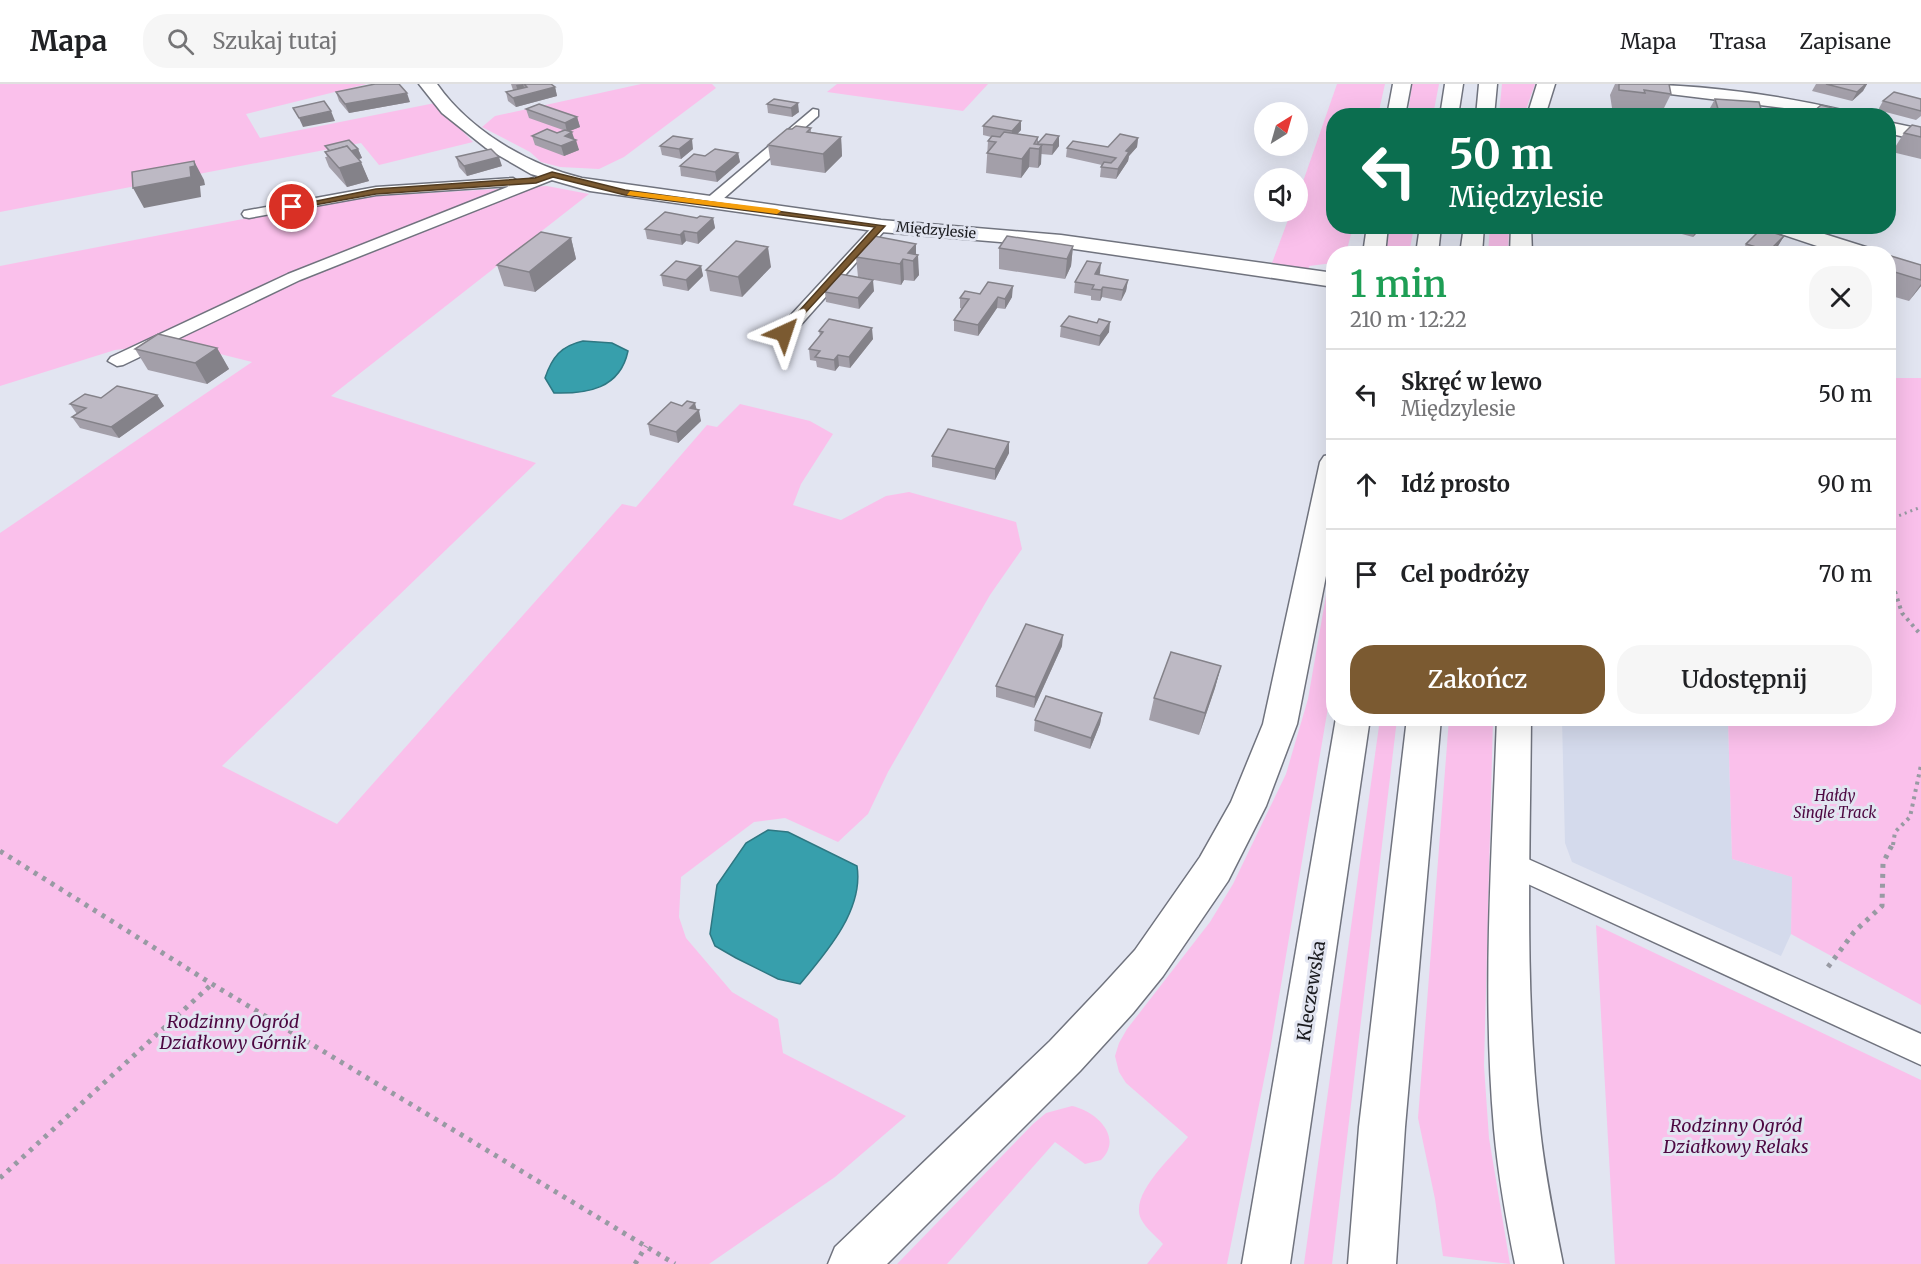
<!DOCTYPE html>
<html lang="pl">
<meta charset="utf-8">
<style>
:root{--surface:#fff;--page:#f6f6f6;--text:#202124;--muted:#757577;--line:#e0e0e0;--accent:#7b5a31}
body{margin:0;font-family:Merriweather,serif;background:var(--page);color:var(--text);height:100vh;display:flex;flex-direction:column;font-size:22px;white-space:nowrap}
*{box-sizing:border-box;margin:0}
p{font-size:20px;color:var(--muted)}
.icon{flex:none;width:33px;height:33px;fill:none;stroke:currentColor;stroke-width:2;stroke-linecap:round;stroke-linejoin:round}
.map{position:relative;flex:1;overflow:hidden}
.details{position:absolute;left:1326px;top:162px;width:570px;height:480px;display:flex;flex-direction:column;background:var(--surface);border-radius:24px;box-shadow:0 6px 24px #0002}
.details>*{flex:none}
.hud{position:absolute;left:1326px;top:24px;width:570px;height:126px;border-radius:24px;box-shadow:0 6px 24px #0002;background:#0b6e4f;color:#fff;overflow:hidden}
.needle{width:39px;rotate:37deg}
.buttons{position:absolute;left:1254px;top:18px;display:grid;gap:12px}
.buttons a{display:grid;place-items:center;width:54px;height:54px;border-radius:50%;background:var(--surface);box-shadow:0 6px 24px #0002;font-size:30px}
.pin{position:absolute;display:grid;place-items:center;width:51px;height:51px;color:#fff;margin:-26px;border:3px solid #fff;border-radius:50%;box-shadow:0 2px 6px #0007}
.me{position:absolute;width:66px;margin:-33px;rotate:42deg;stroke-linejoin:round;filter:drop-shadow(0 0 4px #0008)}
.turn{display:flex;align-items:center;gap:21px;height:126px;padding:0 24px;font-size:27px}
.turn .icon{width:78px;height:78px;stroke-width:2.5}
.turn b{display:block;font-size:42px;line-height:51px}
.round{display:grid;place-items:center;flex:none;width:63px;height:63px;border-radius:24px;background:var(--page)}
.head{display:flex;align-items:center;justify-content:space-between;height:102px;padding:0 24px}
h1{font-size:36px;font-weight:600;line-height:45px;color:#1e9e55}
.action{display:flex;gap:12px;margin-top:auto;padding:12px 24px}
.action a{flex:1;height:69px;border-radius:24px;background:var(--accent);color:#fff;font-size:24px;font-weight:600;line-height:69px;text-align:center}
.action a+a{background:var(--page);color:var(--text)}
ul{padding:0;list-style:none}
li{display:flex;align-items:center;gap:18px;height:90px;padding:0 24px;border-top:2px solid var(--line)}
li div{flex:1}
li b{display:block;font-size:22px}
li em{font-style:normal}
header{display:flex;align-items:center;gap:36px;box-sizing:border-box;height:84px;padding:0 30px;background:var(--surface);border-bottom:2px solid var(--line)}
header strong{font-size:28px}
nav{display:flex;gap:33px;margin-inline-start:auto;font-size:21px}
.search{width:420px;height:54px;background:var(--page);display:flex;align-items:center;gap:15px;box-sizing:border-box;padding:0 21px;border-radius:24px;color:var(--muted);font-size:22px}
.map>svg:first-child{display:block}
</style>
<header>
<strong>Mapa</strong>
<div class="search"><svg class="icon" aria-label="search" viewBox="0 0 24 24"><circle cx="10" cy="10" r="6"/><path d="M15 15l6 6"/></svg>Szukaj tutaj</div>
<nav><a>Mapa</a><a>Trasa</a><a>Zapisane</a></nav>
</header>
<div class="map">
<svg width="1921" height="1180" viewBox="0 0 1921 1180">
<rect width="100%" height="100%" fill="#e2e5f1"/>
<path fill="#d4daec" d="M1562 635H1728L1732 775 1793 793 1791 850 1781 872 1572 778 1565 759Z"/>
<g fill="#fac0eb">
<path d="M0 0H367L246 30 260 54 435 19 473 58 379 81 361 59 0 128Z"/>
<path d="M641 0H712L716 4 624 73 599 85 560 83 541 78 530 68 482 43 495 32Z"/>
<path d="M837 0H988L963 27 827 8Z"/>
<path d="M1337 0H1385L1378 31 1334 32V142L1353 143 1346 169 1334 170 1333 179 1309 182 1310 186 1272 179 1291 128H1298V112Z"/>
<path d="M1412 0H1439L1433 31H1408Z"/>
<path d="M1502 0H1535L1524 31H1499Z"/>
<path d="M547 102 589 110 331 312 536 379 222 682 337 740 622 420 636 423 707 341 717 343 740 320 810 337 833 350 801 400 793 421 841 436 886 412 909 408 1016 438 1022 465 990 511 888 688 868 730 838 758 785 734 754 738 681 793 679 833 686 854 732 908 778 935 783 969 906 1032 835 1093 709 1180H0V449L252 278 176 259 115 266 0 302V182L356 113Z"/>
<path d="M1390 143H1414L1409 169H1386Z"/>
<path d="M1490 143H1509L1508 169H1488Z"/>
<path d="M1889 294H1921V921L1791 850 1792 793 1732 775 1728 635 1888 634Z"/>
<path d="M1333 471V594L1270 966 1227 1180H1147L1163 1160C1156 1152 1146 1145 1141 1135 1129 1110 1173 1072 1188 1053L1126 999 1119 988 1115 972 1119 959 1127 945 1210 838 1233 800 1286 690 1308 615Z"/>
<path d="M1380 635H1397L1332 1180H1304Z"/>
<path d="M1449 635H1493L1484 982 1489 1054 1510 1180 1443 1172 1435 1115 1418 1034Z"/>
<path d="M1596 841 1921 996V1180H1615Z"/>
<path d="M1072 1022C1096 1027 1124 1053 1101 1076L1085 1080 1055 1058 947 1180H897L1033 1040 1046 1029Z"/>
</g>
<g fill="#379fac" stroke="#2e7782" stroke-width="1.5">
<path d="M583 257 612 259 628 267C620 305 587 310 554 309L545 294C552 273 561 262 583 257Z"/>
<path d="M768 746 788 748 857 782C864 826 826 869 800 900L778 895 736 874 715 862 710 850 717 801 746 759Z"/>
</g>
<g fill="none" stroke-linecap="round" stroke-linejoin="round">
<g stroke="#70737e" stroke-width="3">
<g id="lane">
<path d="M813 25 818 26V32L715 122H705L703 119 705 116Z"/>
<path d="M552 87 559 91 557 94 300 196 123 281 117 282 108 277 111 273 288 190 510 102 376 111 249 134 244 133 242 130 244 127 376 103 513 94 520 99Z"/>
<path d="M881 137 889 142 886 145 790 253H778L775 249 778 245 876 139Z"/>
<path d="M1512 768 1921 950V981L1502 788 1498 780 1502 772Z"/>
</g>
</g>
<g stroke="#70737e" stroke-width="3">
<g id="street">
<path d="M419 0H437C469 46 528 81 582 94L881 136 1061 151 1334 189V203L1061 163 881 148 590 107 531 90 486 64 442 29Z"/>
<path d="M1393 0H1411L1405 32H1387Z"/>
<path d="M1537 0H1555L1545 32H1527Z"/>
<path d="M1620 0C1698 0 1776 10 1851 28L1854 32H1822L1801 26 1629 5Z"/>
<path d="M1888 38 1921 45V57L1888 49Z"/>
<path d="M1367 142H1388L1385 170H1363Z"/>
<path d="M1511 142H1531L1532 170H1510Z"/>
<path d="M1766 142H1799L1872 165 1874 170H1841L1769 146Z"/>
<path d="M1334 370V451L1297 640 1266 722 1228 797 1163 892 1133 929 1080 987 887 1180H828L835 1163 1050 957 1103 901 1135 866 1200 773 1231 718 1263 640 1320 378 1324 372Z"/>
<path d="M1497 634H1531C1530 771 1524 909 1540 1045 1545 1091 1554 1135 1563 1180H1515C1506 1135 1498 1090 1494 1045 1482 908 1492 771 1497 634Z"/>
</g>
</g>
<g stroke="#70737e" stroke-width="3">
<g id="secondary">
<path d="M1445 0H1463L1458 32H1440Z"/>
<path d="M1479 0H1497L1494 32H1476Z"/>
<path d="M1420 142H1441L1438 170H1416Z"/>
<path d="M1464 142H1484L1482 170H1460Z"/>
<path d="M1336 634H1370L1290 1180H1242Z"/>
<path d="M1407 634H1441L1405 1043 1396 1180H1348L1359 1043Z"/>
</g>
</g>
<path stroke="#989aa3" stroke-width="3" stroke-dasharray="2 4" stroke-linecap="butt" d="M1888 436 1921 423"/>
<g stroke="#989aa3" stroke-width="4" stroke-dasharray="3 4.5" stroke-linecap="butt">
<path d="M1888 486 1902 529 1921 551"/>
<path d="M1893 761 1895 748 1910 733 1921 681"/>
</g>
<g stroke="#989aa3" stroke-width="5" stroke-dasharray="4 6" stroke-linecap="butt">
<path d="M0 767 212 900 675 1180"/>
<path d="M1828 883 1854 848 1882 822 1883 779 1893 759"/>
<path d="M0 1094 212 900"/>
<path d="M635 1180 646 1162"/>
</g>
<use href="#lane" fill="#fff" fill-rule="evenodd"/>
<use href="#street" fill="#fff" fill-rule="evenodd"/>
<use href="#secondary" fill="#fff" fill-rule="evenodd"/>
</g>
<g fill="#a39fa9">
<path d="M511 0H551L555 3 557 12 516 23 508 17 506 8 513 6Z"/>
<path d="M1615 0H1669L1671 10 1662 28 1638 25 1637 27 1612 24 1610 11Z"/>
<path d="M1816 0H1867L1863 7 1852 17 1812 7Z"/>
<path d="M336 8 410 18 349 29 339 17Z"/>
<path d="M774 15 799 28 792 33 768 29 767 20Z"/>
<path d="M1715 15 1763 32H1712L1710 24Z"/>
<path d="M1921 15V32L1916 36 1878 26 1883 17Z"/>
<path d="M526 25 577 33 580 43 570 47 579 66 564 72 535 61 532 52 557 49 563 46 529 34Z"/>
<path d="M1021 37V46L1017 50 1038 53V58L1059 62 1052 71 1041 70V80L1038 84 1029 83 1021 94 986 89 988 57 991 53 983 51V42Z"/>
<path d="M1921 43V75L1892 68 1904 49Z"/>
<path d="M811 44V48L841 53 842 72 825 89 771 81 768 61 792 45Z"/>
<path d="M1138 54 1137 63 1129 72 1128 77 1116 95 1100 93 1101 83 1102 81 1066 73 1067 64 1108 63Z"/>
<path d="M325 62 358 65 362 74 359 75 369 97 347 103 329 83 325 73H327L325 68 328 67Z"/>
<path d="M660 62 693 65 681 75 662 71Z"/>
<path d="M738 69 740 78 717 98 681 92 680 82 705 72Z"/>
<path d="M456 73 502 82 467 92 459 83Z"/>
<path d="M697 134H713L715 144 698 160 686 157 682 161 647 155 645 145Z"/>
<path d="M1652 142H1712L1708 146 1702 144 1693 153Z"/>
<path d="M1784 152 1778 162 1771 170H1741L1746 160Z"/>
<path d="M571 154 576 175 535 208 504 202 497 181Z"/>
<path d="M916 160V170L919 191 914 197 904 196 901 201 858 193 856 173Z"/>
<path d="M1073 162 1071 182 1065 195 999 185V164Z"/>
<path d="M1888 174 1921 181V202L1909 217 1888 211Z"/>
<path d="M701 182 703 192 688 207 663 202 661 191Z"/>
<path d="M771 183 742 213 710 207 706 186Z"/>
<path d="M1100 189 1099 191 1128 196 1126 207 1121 217 1102 213 1100 217 1091 216V212L1074 209 1075 198Z"/>
<path d="M874 207 859 225 826 218 825 208Z"/>
<path d="M980 210 1012 213 1005 225 997 224 978 252 954 247V236L962 225 960 224V214Z"/>
<path d="M1061 242 1109 248 1099 262 1060 253Z"/>
<path d="M819 247 873 255 850 284 839 282 835 287 817 283 816 277 810 276 809 265 820 252Z"/>
<path d="M217 264 229 285 207 300 148 286 135 265Z"/>
<path d="M157 311 164 322 119 354 80 344 72 333 77 330 70 320 101 314Z"/>
<path d="M697 326 701 337 678 359 650 351 648 340Z"/>
<path d="M1009 369 995 396 932 383V372Z"/>
<path d="M1062 562 1034 624 996 613V602Z"/>
<path d="M1221 582 1215 604 1199 651 1149 636 1154 614Z"/>
<path d="M1102 629 1100 640 1090 665 1034 647 1035 636Z"/>
</g>
<g fill="#848289">
<path d="M523 0 526 9 519 10 516 1Z"/>
<path d="M1866 0H1867L1863 7 1852 17 1857 8Z"/>
<path d="M555 3 557 12 516 23 513 14Z"/>
<path d="M407 9 410 18 349 29 345 20Z"/>
<path d="M798 19 799 28 792 33 791 24Z"/>
<path d="M331 27 335 37 303 43 299 34Z"/>
<path d="M577 33 580 43 567 48 565 39Z"/>
<path d="M1021 37V46L1012 56V47Z"/>
<path d="M572 48 575 57 576 56 579 66 564 72 561 62 565 52Z"/>
<path d="M1059 52V62L1052 71 1053 61Z"/>
<path d="M841 53 842 72 825 89 823 70Z"/>
<path d="M1138 54 1137 63 1129 72 1128 77 1116 95 1118 85 1126 67Z"/>
<path d="M692 55 693 65 681 75 679 65Z"/>
<path d="M1042 61 1041 80 1038 84 1039 65Z"/>
<path d="M1030 64 1029 83 1021 94 1022 75Z"/>
<path d="M358 65 362 74 352 77 361 78 369 97 347 103 339 84 347 67Z"/>
<path d="M738 69 740 78 717 98 715 88Z"/>
<path d="M499 73 502 82 467 92 464 82Z"/>
<path d="M194 77 204 96 205 101 200 102 201 113 144 124 133 104 190 83Z"/>
<path d="M713 134 715 144 698 160 697 149Z"/>
<path d="M1698 142H1703L1693 153Z"/>
<path d="M684 147 686 157 682 161 680 151Z"/>
<path d="M1784 152 1778 162 1771 170H1768Z"/>
<path d="M571 154 576 175 535 208 529 188Z"/>
<path d="M916 160V174L918 171 919 191 914 197 913 177 908 169Z"/>
<path d="M1073 162 1071 182 1065 195 1067 175Z"/>
<path d="M768 163 771 183 742 213 738 193Z"/>
<path d="M903 175 904 196 901 201 900 180Z"/>
<path d="M1101 179 1100 189 1094 201 1095 190Z"/>
<path d="M701 182 703 192 688 207 686 196Z"/>
<path d="M873 196 874 207 859 225 858 214Z"/>
<path d="M1128 196 1126 207 1121 217 1123 206Z"/>
<path d="M1921 200V202L1909 217Z"/>
<path d="M1013 202 1012 213 1005 225V215Z"/>
<path d="M1103 203 1102 213 1100 217 1101 206Z"/>
<path d="M998 213 997 224 978 252V241Z"/>
<path d="M1110 238 1109 248 1099 262 1100 252Z"/>
<path d="M872 244 873 255 850 284 849 273Z"/>
<path d="M217 264 229 285 207 300 195 279Z"/>
<path d="M838 271 839 282 835 287 834 276Z"/>
<path d="M157 311 164 322 119 354 111 343Z"/>
<path d="M695 319 697 327 699 326 701 337 678 359 676 348 690 324Z"/>
<path d="M1009 358V369L995 396V385Z"/>
<path d="M1063 551 1062 562 1034 624 1035 613Z"/>
<path d="M1221 582 1215 604 1199 651 1205 629Z"/>
<path d="M1102 629 1100 640 1090 665 1091 654Z"/>
</g>
<g fill="#bdb9c4" stroke="#848289" stroke-width="1.5">
<path d="M375 0H399L407 9 345 20 336 8Z"/>
<path d="M524 0H551L555 3 513 14 506 8 527 3Z"/>
<path d="M1619 0H1669L1671 10 1644 6 1645 9 1619 6Z"/>
<path d="M1826 0H1866L1857 8Z"/>
<path d="M1894 8 1921 15V27L1883 17Z"/>
<path d="M774 15 798 19 791 24 767 20Z"/>
<path d="M1715 15 1759 18 1763 32 1742 29 1743 31 1719 28Z"/>
<path d="M324 17 331 27 299 34 293 24Z"/>
<path d="M539 20 577 33 565 39 526 25Z"/>
<path d="M1821 21 1858 31 1857 32H1822L1812 29Z"/>
<path d="M993 32 1021 37 1012 47 983 42Z"/>
<path d="M1912 41 1921 43V53L1904 49Z"/>
<path d="M796 42 811 44 807 48 841 53 823 70 768 61 787 45H792Z"/>
<path d="M547 45 557 49 565 46 572 48 565 52 576 56 561 62 532 52Z"/>
<path d="M1004 48 1038 53 1034 60 1042 61 1039 65 1030 64 1022 75 987 69 996 58 988 57 992 52 1000 53Z"/>
<path d="M1046 50 1059 52 1053 61 1038 60V58H1039Z"/>
<path d="M1120 50 1138 54 1126 67 1129 68 1118 85 1101 83 1104 78 1111 79 1116 74 1067 64 1073 57 1108 63Z"/>
<path d="M673 52 692 55 679 65 660 62Z"/>
<path d="M349 56 358 65 351 67 347 62 330 67 325 62Z"/>
<path d="M347 62 361 78 339 84 325 68Z"/>
<path d="M491 65 499 73 464 82 456 73Z"/>
<path d="M715 65 738 69 715 88 680 82 694 70 705 72Z"/>
<path d="M194 77 195 82 190 83 191 93 133 104 132 88Z"/>
<path d="M665 128 697 134 700 132 713 134 697 149 684 147 680 151 645 145Z"/>
<path d="M1761 145 1784 152 1769 167 1746 160Z"/>
<path d="M541 148 571 154 529 188 497 181Z"/>
<path d="M874 152 916 160 908 169 918 171 913 177 903 175 900 180 856 173Z"/>
<path d="M1007 152 1073 162 1067 175 999 164Z"/>
<path d="M736 157 768 163 738 193 706 186Z"/>
<path d="M1891 172 1921 181V196L1888 186V174Z"/>
<path d="M676 177 701 182 686 196 661 191Z"/>
<path d="M1087 177 1101 179 1095 190 1128 196 1123 206 1103 203 1101 206 1092 205 1094 201 1075 198Z"/>
<path d="M840 190 873 196 858 214 825 208Z"/>
<path d="M988 198 1013 202 1005 215 998 213 978 241 954 236 969 215 960 214 965 207 980 210Z"/>
<path d="M1069 232 1097 239 1099 235 1110 238 1100 252 1061 242Z"/>
<path d="M829 235 872 244 849 273 838 271 834 276 815 273 820 267 809 265 823 248 819 247Z"/>
<path d="M158 250 217 264 195 279 135 265Z"/>
<path d="M117 302 157 311 111 343 72 333 86 324 70 320 85 310 101 314Z"/>
<path d="M687 317 695 319 690 324 699 326 676 348 648 340 671 318 682 322Z"/>
<path d="M948 345 1009 358 995 385 932 372Z"/>
<path d="M1026 540 1063 551 1035 613 996 602Z"/>
<path d="M1171 568 1221 582 1205 629 1154 614Z"/>
<path d="M1046 612 1102 629 1091 654 1035 636Z"/>
</g>
<path fill="#7b5a31" stroke="#503a20" stroke-width="1.5" d="M552 88 625 106 885 142 784 252 781 251V247L875 143 625 111 553 93 536 99 376 110 292 125 287 123 376 105 535 94Z"/>
<path fill="#f59e0b" d="M630 107 777 125 781 127 777 130 627 111Z"/>
<g text-anchor="middle" dominant-baseline="central" stroke-width="6" stroke-linejoin="round" paint-order="stroke">
<g font-size="14" fill="#1a1b1f" stroke="#e2e5f1">
<text transform="translate(936 146) rotate(5)">Międzylesie</text>
</g>
<g font-size="15" font-style="italic" fill="#4d0842" stroke="#e2e5f1">
<text x="1835" y="711">Hałdy<tspan x="1835" dy="17">Single Track</tspan></text>
</g>
<g font-size="18" fill="#1a1b1f" stroke="#e2e5f1">
<text transform="translate(1311 907) rotate(-81)">Kleczewska</text>
</g>
<g font-size="18" font-style="italic" fill="#4d0842" stroke="#e2e5f1">
<text x="233" y="937">Rodzinny Ogród<tspan x="233" dy="21">Działkowy Górnik</tspan></text>
<text x="1736" y="1041">Rodzinny Ogród<tspan x="1736" dy="21">Działkowy Relaks</tspan></text>
</g>
</g>
</svg>
<div class="buttons">
<a><svg class="needle" viewBox="-14 -14 28 28"><path d="M0-13l5 13h-10z" fill="#e53935"/><path d="M0 13l5-13h-10z" fill="#757577"/></svg></a>
<a><svg class="icon" aria-label="sound" viewBox="0 0 24 24"><path d="M4 9h4l5-4v14l-5-4H4zM17 9q2 3 0 6"/></svg></a>
</div>
<div class="pin" style="left:292px;top:123px;background:#d93025"><svg class="icon" aria-label="arrive" viewBox="0 0 24 24"><path d="M6 21V4h12l-3 4 3 4H6"/></svg></div>
<svg class="me" style="left:784px;top:249px" viewBox="-20 -20 40 40"><path d="M0-17L14 15 0 8-14 15z" fill="#7b5a31" stroke="#fff" stroke-width="4"/></svg>
<div class="hud">
<div class="turn"><svg class="icon" aria-label="left" viewBox="0 0 24 24"><path d="M17 20v-9H6M10 6l-5 5 5 5"/></svg><div><b>50 m</b>Międzylesie</div></div>
</div>
<section class="details">
<div class="head"><div><h1>1 min</h1><p>210 m · 12:22</p></div><a class="round"><svg class="icon" aria-label="close" viewBox="0 0 24 24"><path d="M6 6l12 12M18 6L6 18"/></svg></a></div>
<ul>
<li><svg class="icon" aria-label="left" viewBox="0 0 24 24"><path d="M17 20v-9H6M10 6l-5 5 5 5"/></svg><div><b>Skręć w lewo</b><p>Międzylesie</p></div><em>50 m</em></li>
<li><svg class="icon" aria-label="ahead" viewBox="0 0 24 24"><path d="M12 20V5M6 11l6-6 6 6"/></svg><div><b>Idź prosto</b></div><em>90 m</em></li>
<li><svg class="icon" aria-label="arrive" viewBox="0 0 24 24"><path d="M6 21V4h12l-3 4 3 4H6"/></svg><div><b>Cel podróży</b></div><em>70 m</em></li>
</ul>
<div class="action"><a>Zakończ</a><a>Udostępnij</a></div>
</section>
</div>
